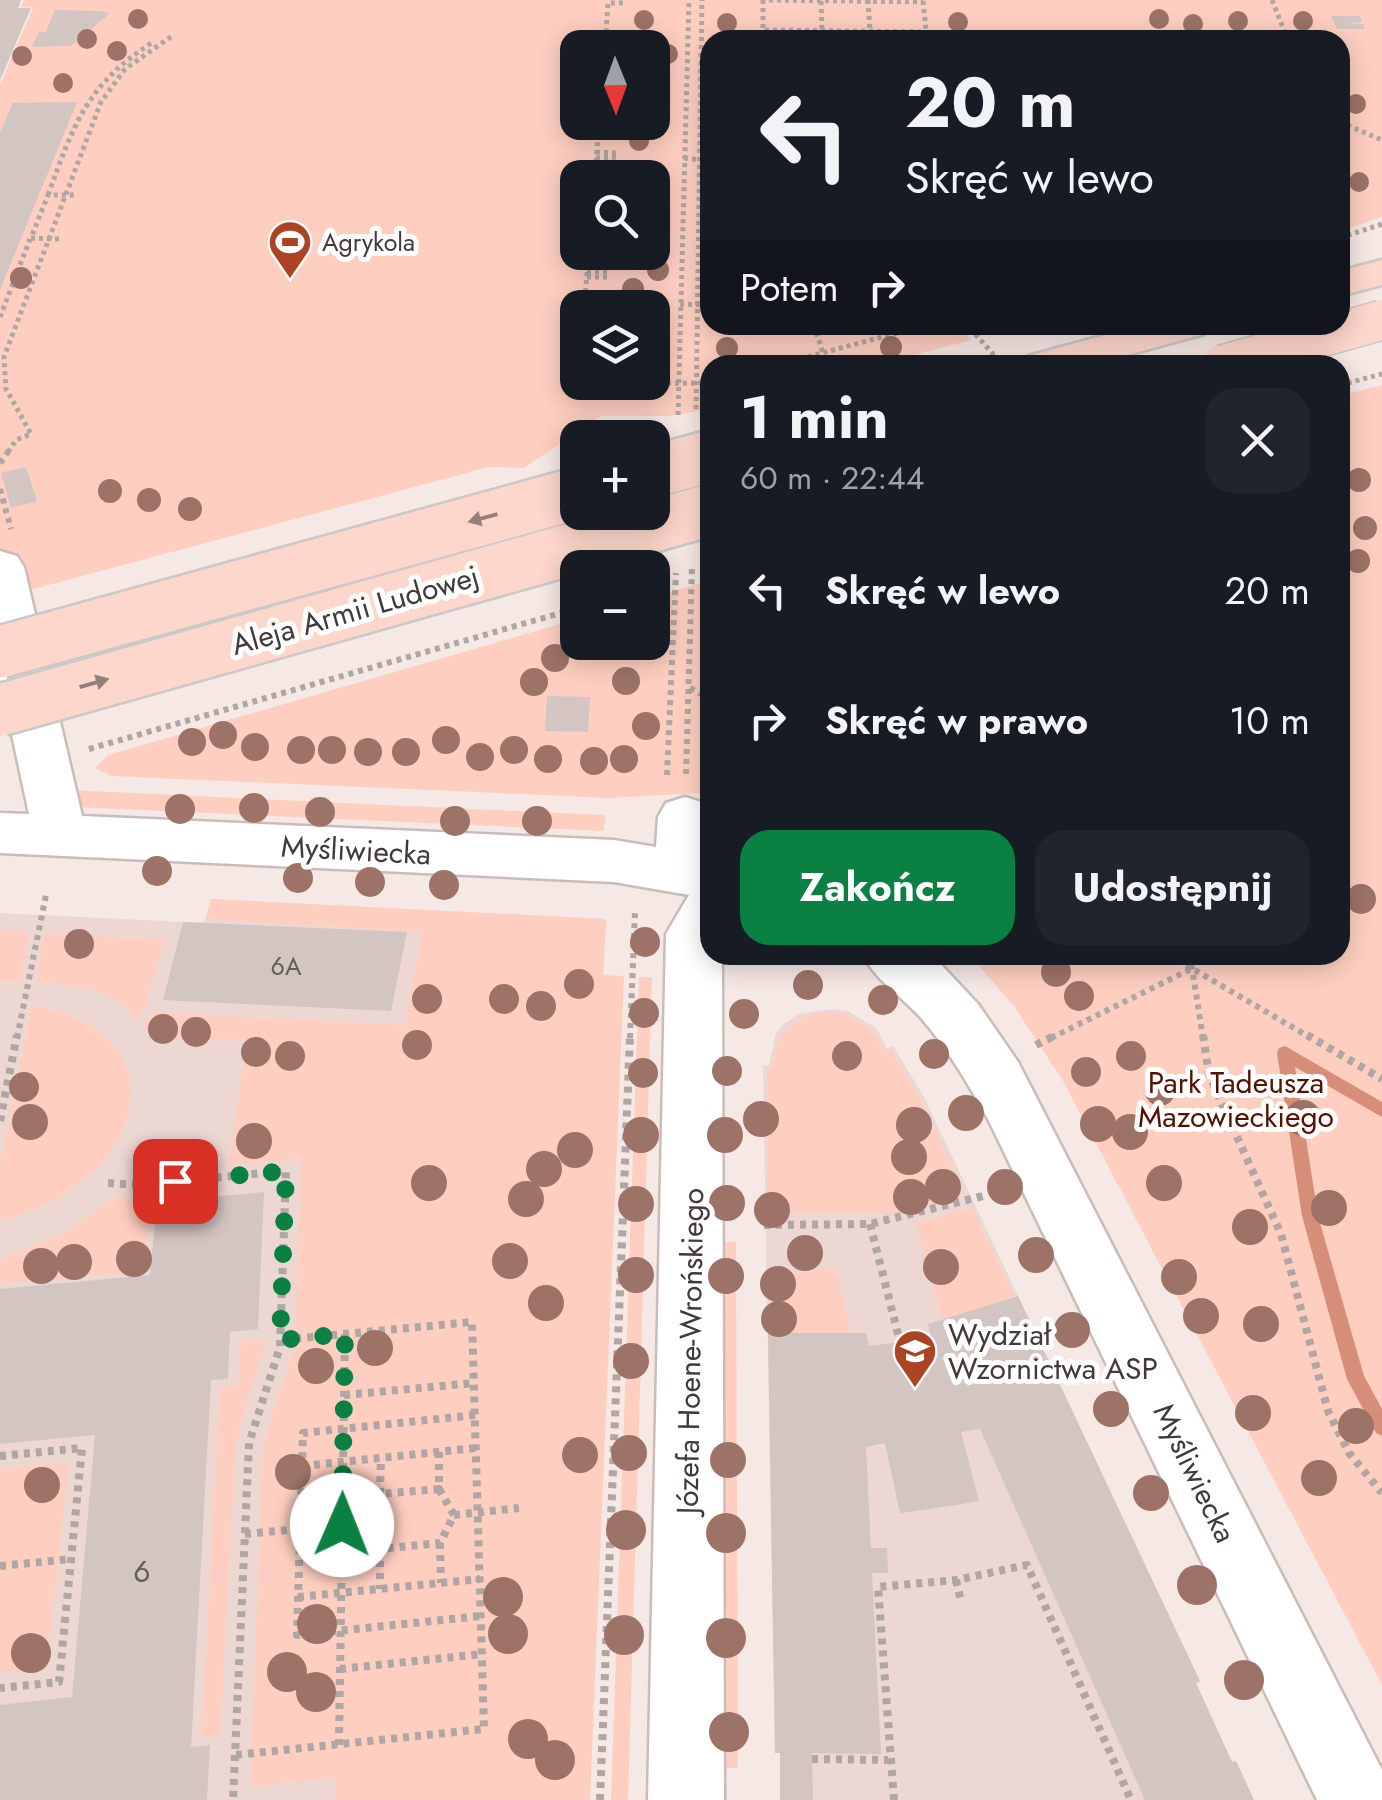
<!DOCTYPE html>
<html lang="pl">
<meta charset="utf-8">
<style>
:root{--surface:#171b24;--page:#20242c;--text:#f1f3f6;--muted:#9ea1a6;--accent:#0b8043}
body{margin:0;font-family:Jost,sans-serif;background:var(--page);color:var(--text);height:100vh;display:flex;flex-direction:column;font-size:38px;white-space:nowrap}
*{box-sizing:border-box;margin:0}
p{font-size:32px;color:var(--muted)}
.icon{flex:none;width:55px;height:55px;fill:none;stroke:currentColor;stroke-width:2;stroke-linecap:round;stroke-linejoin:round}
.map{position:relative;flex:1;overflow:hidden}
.sheet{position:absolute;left:700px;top:355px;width:650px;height:610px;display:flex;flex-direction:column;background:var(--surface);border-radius:30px;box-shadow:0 5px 25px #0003}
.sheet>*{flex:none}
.banner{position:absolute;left:700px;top:30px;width:650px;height:305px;border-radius:30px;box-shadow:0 5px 25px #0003;background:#171b24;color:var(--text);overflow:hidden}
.needle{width:65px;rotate:179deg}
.tools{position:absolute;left:560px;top:30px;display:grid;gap:20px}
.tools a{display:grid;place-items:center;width:110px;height:110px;border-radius:20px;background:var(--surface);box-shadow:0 5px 25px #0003;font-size:50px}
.pin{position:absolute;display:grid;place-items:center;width:85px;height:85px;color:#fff;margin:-42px;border-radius:20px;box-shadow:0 5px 15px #0006}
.me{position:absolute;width:110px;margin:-55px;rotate:1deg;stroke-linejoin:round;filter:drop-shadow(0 0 8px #0008)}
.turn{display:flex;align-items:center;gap:35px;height:210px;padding:0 40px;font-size:45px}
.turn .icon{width:130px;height:130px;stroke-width:2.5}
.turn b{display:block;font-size:70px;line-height:85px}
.then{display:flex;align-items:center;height:95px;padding:0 40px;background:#0003;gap:20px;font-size:38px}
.round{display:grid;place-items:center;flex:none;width:105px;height:105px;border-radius:30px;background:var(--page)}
.overview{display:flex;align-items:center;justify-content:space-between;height:170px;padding:0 40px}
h1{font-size:60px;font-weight:700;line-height:75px}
.action{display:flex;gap:20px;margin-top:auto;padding:20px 40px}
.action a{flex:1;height:115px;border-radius:30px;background:var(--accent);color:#fff;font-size:40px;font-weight:700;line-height:115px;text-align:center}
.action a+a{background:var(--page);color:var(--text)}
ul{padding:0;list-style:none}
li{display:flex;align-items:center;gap:30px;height:130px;padding:0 40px}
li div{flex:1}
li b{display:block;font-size:38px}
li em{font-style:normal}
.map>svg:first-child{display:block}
</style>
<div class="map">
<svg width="1382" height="1800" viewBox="0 0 1382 1800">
<rect width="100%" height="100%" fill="#f6e8e4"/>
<g fill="#edd7d2">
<path d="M211 899 606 919 567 1800H0V913L204 923Z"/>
<path d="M832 1009 848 1011 876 1028 887 1048 893 1046 923 1095 1200 1681 1196 1684 1232 1762 1236 1761 1254 1800H780V1753H775L763 1066 769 1065 776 1033 785 1023 799 1014Z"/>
</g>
<g fill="#fecfc1" fill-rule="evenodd">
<path d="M24 0H1382V217L1340 231V40H710V325H978L964 331 971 340 876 365H710V409L671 416H601L524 468 489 467 0 598V85L33 8 21 7ZM578 48H652V122H578ZM578 178H652V252H578ZM578 308H652V382H578Z"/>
<path d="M1382 385V1685L1063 1081 1015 1008 970 955H1340V396Z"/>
<path d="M710 580V802L700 793 610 798 111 776 95 768 108 755 577 619 578 642H652L653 597Z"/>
<path d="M68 790 603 815 606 818 603 831 75 807Z"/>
<path d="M211 899 606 919 603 975 624 976 590 1800H335L334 1777 250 1787 263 1445 294 1347 301 1159 228 1165 247 1039 202 1040 200 1048H192L193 1040H155L144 1025 156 1012 405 1025 422 932 206 919Z"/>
<path d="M0 930 22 931 28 936 20 981 0 982Z"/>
<path d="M50 934 165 939 144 1011 137 1018C110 988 73 984 36 982L44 936Z"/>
<path d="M639 977H652L628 1800H611Z"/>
<path d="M31 1007C84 1009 142 1049 129 1110 117 1168 54 1210 0 1220V1165Z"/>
<path d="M832 1012C859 1015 873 1030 885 1053L891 1051 920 1098 964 1193 894 1214 771 1213 768 1210 767 1068 773 1069C775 1030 794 1016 832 1012Z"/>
<path d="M151 1196 144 1271 0 1283V1261L6 1256 65 1232 113 1198Z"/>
<path d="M972 1207 1014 1297 942 1320 916 1223Z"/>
<path d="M736 1242 738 1768H720L721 1243Z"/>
<path d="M836 1267 851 1335 772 1333 771 1276Z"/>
<path d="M267 1338 236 1441 220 1735 201 1737 220 1387 238 1385 241 1341Z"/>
<path d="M69 1462 47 1667 0 1673V1468Z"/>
</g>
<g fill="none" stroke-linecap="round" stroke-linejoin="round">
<path fill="#d78e79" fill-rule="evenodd" d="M1285 1046 1382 1102V1117L1295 1067 1318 1216 1364 1376 1382 1409V1436L1376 1433 1347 1379 1302 1216 1277 1053 1279 1048Z"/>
</g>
<g fill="#d2c5c2">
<path d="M0 0H21L18 8H31L0 80Z"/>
<path d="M55 10 102 11 109 14 71 46 32 47 39 32H46Z"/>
<path d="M1331 16H1360L1362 22 1346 23 1363 24 1365 29H1337Z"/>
<path d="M77 102 20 241 0 290V132L13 103Z"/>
<path d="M26 467 37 501 11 508 1 473Z"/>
<path d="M547 696 590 697 588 732 545 731Z"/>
<path d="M183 922 407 932 391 1011 163 1000Z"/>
<path d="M264 1192 258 1329 230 1332 228 1379 211 1380 191 1747 210 1745 207 1800H0V1705L72 1697 95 1435 0 1444V1289L150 1275 157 1202Z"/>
<path d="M1018 1296 1200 1681 1196 1683 1232 1762 1236 1761 1254 1800H1145L980 1429 961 1432 979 1501 957 1505 900 1513 885 1443 866 1447 871 1548H887L888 1573H872L881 1754 812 1753 813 1800H780V1753H775L768 1333H866L869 1346 900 1342 931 1337 928 1324Z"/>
</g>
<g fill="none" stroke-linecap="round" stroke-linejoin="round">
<g stroke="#cabdb9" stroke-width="5">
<g id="minor">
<path d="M0 551 17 556 24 567 82 816 614 840 656 847 658 817 666 803 685 797 704 803 710 814V955H722L724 1800H648L666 934 689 895 614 882 0 853V813L29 814 0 679Z"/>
<path d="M863 955H932L978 1004 1018 1062 1382 1770V1800H1317L988 1119C968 1084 948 1049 922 1019 903 997 876 981 863 955Z"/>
</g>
</g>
<g stroke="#cac8c8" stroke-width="5">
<g id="major">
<path d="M1382 260V285L1340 296V271Z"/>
<path d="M1142 325H1210L1204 334 1091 365H1022L1028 356Z"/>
</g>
</g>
<g stroke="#b0a6a3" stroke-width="5" stroke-dasharray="4 4" stroke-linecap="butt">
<path d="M763 0V30L926 32"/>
<path d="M769 0 923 2"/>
<path d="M868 0 870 32"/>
<path d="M1272 0 1288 40"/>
<path d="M821 1 822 31"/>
<path d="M923 1 927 40"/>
<path d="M605 36H623"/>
<path d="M605 48 608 3H626"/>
<path d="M1340 122 1382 140"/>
<path d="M596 152 616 153"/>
<path d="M596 158 618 157"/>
<path d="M684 158 710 161"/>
<path d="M596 162H615"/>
<path d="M595 178 599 122"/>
<path d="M48 195C74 124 87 84 153 42"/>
<path d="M1340 238 1382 224"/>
<path d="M59 239 31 238 48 195H76"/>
<path d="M588 266H610"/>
<path d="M587 272H610"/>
<path d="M587 277H608"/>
<path d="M680 304 710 305"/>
<path d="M584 308 589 252"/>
<path d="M0 317 30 239"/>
<path d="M814 325 823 353"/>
<path d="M990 325 972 330 998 360"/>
<path d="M777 365 927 325"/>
<path d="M579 384 710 383"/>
<path d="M1340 385 1382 374"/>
<path d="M578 398 579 382"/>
<path d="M696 409 702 0"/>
<path d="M678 415 689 0"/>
<path d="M8 452 16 440 31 434 6 389 4 357 101 102 125 69 172 36"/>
</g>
<g stroke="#b0a6a3" stroke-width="6" stroke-dasharray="5 5" stroke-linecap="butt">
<path d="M0 463 10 449"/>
<path d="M0 489 11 529"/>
<path d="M652 585 670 578"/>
<path d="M690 688 710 699"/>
<path d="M89 749 578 608"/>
<path d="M686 774 692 566"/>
<path d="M667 775 676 573"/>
<path d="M1169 955 1311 1038"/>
<path d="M1190 955 1203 1038"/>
<path d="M17 1038 46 895"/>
<path d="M630 1038 635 912"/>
<path d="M1051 1038 1191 969"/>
</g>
<g stroke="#b0a6a3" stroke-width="8" stroke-dasharray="6 6" stroke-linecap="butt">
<path d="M1203 1035 1209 1075 1281 1234 1328 1411 1349 1453 1382 1493"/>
<path d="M1307 1035 1382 1079"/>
<path d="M1036 1045 1056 1035"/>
<path d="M0 1121 17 1035"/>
<path d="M108 1183 138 1185 286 1171 280 1347 249 1443 233 1800"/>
<path d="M870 1224 900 1342"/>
<path d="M764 1225 870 1224 983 1196"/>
<path d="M344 1395 474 1383"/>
<path d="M475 1415 303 1433 297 1635 481 1616"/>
<path d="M439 1452V1489"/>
<path d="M0 1456 82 1448 59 1682 0 1688"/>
<path d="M302 1466 476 1448"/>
<path d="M439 1489 454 1515 440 1543 380 1549 363 1523 380 1494Z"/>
<path d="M380 1494 381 1458"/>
<path d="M454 1515 519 1508"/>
<path d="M245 1534 363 1523"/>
<path d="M440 1543 441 1583"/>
<path d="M380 1549V1589"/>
<path d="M0 1566 71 1559"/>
<path d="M956 1580 961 1601"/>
<path d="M298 1597 480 1579"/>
<path d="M340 1669 482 1654"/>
<path d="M339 1745 345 1334"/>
<path d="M236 1755 484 1729 472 1322 280 1340"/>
<path d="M812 1759 888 1760"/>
<path d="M600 1800 630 1035"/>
<path d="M894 1800 878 1587 956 1580 1027 1565 1131 1800"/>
</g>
<use href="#minor" fill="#fff" fill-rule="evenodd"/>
<use href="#major" fill="#fdd7cb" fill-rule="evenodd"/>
<g stroke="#cac8c8" stroke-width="42" stroke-linecap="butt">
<path id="major-bridge-far1" d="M1222 365 1382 320"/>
</g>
<g stroke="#cac8c8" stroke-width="56" stroke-linecap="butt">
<g id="major-bridge">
<path d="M652 472 710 456"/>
<path d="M0 652 578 493"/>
<path d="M0 710 710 510"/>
</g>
</g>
<use href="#major-bridge-far1" stroke="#fdd7cb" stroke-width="39"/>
<use href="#major-bridge" stroke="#fdd7cb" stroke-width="51"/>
</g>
<g fill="#9d7367">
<circle cx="138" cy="19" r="10"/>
<circle cx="1159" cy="19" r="10"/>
<circle cx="644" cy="20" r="10"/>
<circle cx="1238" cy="21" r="10"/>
<circle cx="1303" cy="21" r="10"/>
<circle cx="958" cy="22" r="10"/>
<circle cx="727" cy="23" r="10"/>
<circle cx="1193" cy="24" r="10"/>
<circle cx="87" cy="39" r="10"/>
<circle cx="117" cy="51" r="10"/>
<circle cx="668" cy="54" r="10"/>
<circle cx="22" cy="56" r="10"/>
<circle cx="63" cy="83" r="10"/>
<circle cx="1356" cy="104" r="10"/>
<circle cx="639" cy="141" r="10"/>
<circle cx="1359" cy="182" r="10"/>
<circle cx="658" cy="270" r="11"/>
<circle cx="21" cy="278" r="11"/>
<circle cx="633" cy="289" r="11"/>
<circle cx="891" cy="347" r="11"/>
<circle cx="727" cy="348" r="11"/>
<circle cx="1359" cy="480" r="12"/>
<circle cx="110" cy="491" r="12"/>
<circle cx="149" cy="500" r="12"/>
<circle cx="190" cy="509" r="12"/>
<circle cx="1365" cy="528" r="12"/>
<circle cx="1358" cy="561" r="12"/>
<circle cx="555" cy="658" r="14"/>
<circle cx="626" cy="681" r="14"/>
<circle cx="534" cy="682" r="14"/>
<circle cx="646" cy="726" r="14"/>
<circle cx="223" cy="735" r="14"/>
<circle cx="446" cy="740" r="14"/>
<circle cx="192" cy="742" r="14"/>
<circle cx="255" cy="747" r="14"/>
<circle cx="301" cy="750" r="14"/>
<circle cx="332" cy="750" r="14"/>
<circle cx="514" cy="750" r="14"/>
<circle cx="368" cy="752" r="14"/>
<circle cx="406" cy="752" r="14"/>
<circle cx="480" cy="757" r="14"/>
<circle cx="548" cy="759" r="14"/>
<circle cx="624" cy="759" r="14"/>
<circle cx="594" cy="761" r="14"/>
<circle cx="254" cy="808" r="15"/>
<circle cx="180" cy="809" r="15"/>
<circle cx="320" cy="812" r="15"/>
<circle cx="455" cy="821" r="15"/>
<circle cx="537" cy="821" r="15"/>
<circle cx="157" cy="871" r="15"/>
<circle cx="298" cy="878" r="15"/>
<circle cx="370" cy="882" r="15"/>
<circle cx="444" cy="885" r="15"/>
<circle cx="1361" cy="899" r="15"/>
<circle cx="645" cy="942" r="15"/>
<circle cx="79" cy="944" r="15"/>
<circle cx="1056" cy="972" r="15"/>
<circle cx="579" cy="984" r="15"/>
<circle cx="808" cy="985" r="15"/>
<circle cx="1079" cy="996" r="15"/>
<circle cx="427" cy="999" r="15"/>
<circle cx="504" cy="999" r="15"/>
<circle cx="883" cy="1000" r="15"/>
<circle cx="541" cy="1006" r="15"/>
<circle cx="644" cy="1013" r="15"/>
<circle cx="744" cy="1014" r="15"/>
<circle cx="163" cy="1029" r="15"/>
<circle cx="196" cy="1032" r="15"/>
<circle cx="417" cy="1045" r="15"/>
<circle cx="256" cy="1052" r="15"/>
<circle cx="934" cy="1054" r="15"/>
<circle cx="290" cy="1056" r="15"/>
<circle cx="847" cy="1056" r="15"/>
<circle cx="1131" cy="1056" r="15"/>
<circle cx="727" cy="1071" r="15"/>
<circle cx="1086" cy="1072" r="15"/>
<circle cx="643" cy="1073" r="15"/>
<circle cx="24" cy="1087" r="15"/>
<circle cx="1160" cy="1091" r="15"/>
<circle cx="966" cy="1113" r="18"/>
<circle cx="1303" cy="1118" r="18"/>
<circle cx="761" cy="1119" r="18"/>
<circle cx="30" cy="1122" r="18"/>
<circle cx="1098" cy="1124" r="18"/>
<circle cx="914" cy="1125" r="18"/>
<circle cx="1130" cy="1132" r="18"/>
<circle cx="641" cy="1135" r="18"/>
<circle cx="725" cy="1135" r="18"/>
<circle cx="254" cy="1141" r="18"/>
<circle cx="575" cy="1150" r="18"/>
<circle cx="909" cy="1157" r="18"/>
<circle cx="544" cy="1169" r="18"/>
<circle cx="429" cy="1183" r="18"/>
<circle cx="1164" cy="1183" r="18"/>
<circle cx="943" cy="1187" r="18"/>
<circle cx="1005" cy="1187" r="18"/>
<circle cx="911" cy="1197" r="18"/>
<circle cx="526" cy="1199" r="18"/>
<circle cx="727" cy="1203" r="18"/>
<circle cx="636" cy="1204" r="18"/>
<circle cx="1329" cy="1208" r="18"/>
<circle cx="772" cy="1210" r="18"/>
<circle cx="1250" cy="1227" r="18"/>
<circle cx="805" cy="1253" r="18"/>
<circle cx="1036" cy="1255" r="18"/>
<circle cx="134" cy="1259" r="18"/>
<circle cx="510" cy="1261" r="18"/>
<circle cx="74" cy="1262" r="18"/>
<circle cx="41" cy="1266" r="18"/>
<circle cx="941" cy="1267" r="18"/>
<circle cx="636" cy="1275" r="18"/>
<circle cx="726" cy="1276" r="18"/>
<circle cx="1179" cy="1277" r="18"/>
<circle cx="778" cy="1284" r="18"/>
<circle cx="546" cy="1303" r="18"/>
<circle cx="1201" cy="1316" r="18"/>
<circle cx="779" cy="1319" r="18"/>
<circle cx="1261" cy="1324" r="18"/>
<circle cx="1072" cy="1330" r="18"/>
<circle cx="375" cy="1348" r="18"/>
<circle cx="631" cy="1361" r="18"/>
<circle cx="316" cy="1366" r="18"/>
<circle cx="1111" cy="1409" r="18"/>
<circle cx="1253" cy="1413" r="18"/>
<circle cx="1356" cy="1426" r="18"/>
<circle cx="629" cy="1453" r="18"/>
<circle cx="580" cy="1455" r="18"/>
<circle cx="728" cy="1460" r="18"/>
<circle cx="293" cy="1472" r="18"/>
<circle cx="1319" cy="1478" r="18"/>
<circle cx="42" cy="1485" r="18"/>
<circle cx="1151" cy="1493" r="18"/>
<circle cx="626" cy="1530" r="20"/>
<circle cx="726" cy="1533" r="20"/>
<circle cx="1197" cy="1585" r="20"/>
<circle cx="503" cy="1597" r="20"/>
<circle cx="317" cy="1624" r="20"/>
<circle cx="508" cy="1634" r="20"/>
<circle cx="624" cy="1635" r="20"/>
<circle cx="726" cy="1638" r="20"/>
<circle cx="31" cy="1653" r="20"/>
<circle cx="287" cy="1672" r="20"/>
<circle cx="1244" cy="1680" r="20"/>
<circle cx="316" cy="1692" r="20"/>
<circle cx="729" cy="1732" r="20"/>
<circle cx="528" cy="1739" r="20"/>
<circle cx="555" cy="1760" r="20"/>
</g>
<defs><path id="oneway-solid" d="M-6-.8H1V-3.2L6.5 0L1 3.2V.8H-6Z" transform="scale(2.5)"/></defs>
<g fill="#95817b">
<use href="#oneway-solid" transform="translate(483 518) rotate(165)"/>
<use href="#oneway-solid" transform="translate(94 683) rotate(-16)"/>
</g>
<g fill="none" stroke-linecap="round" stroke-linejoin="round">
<path stroke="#0b8043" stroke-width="18" stroke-dasharray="0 32.4" d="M175 1181 286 1171 280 1340 345 1334 342 1525"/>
</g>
<defs>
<g id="stadium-pin" transform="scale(2.25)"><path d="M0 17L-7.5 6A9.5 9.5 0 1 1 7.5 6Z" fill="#ac4424" stroke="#fff"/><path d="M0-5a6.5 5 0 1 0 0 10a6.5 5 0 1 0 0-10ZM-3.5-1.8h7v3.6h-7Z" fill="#fff"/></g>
<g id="university-pin" transform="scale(2.25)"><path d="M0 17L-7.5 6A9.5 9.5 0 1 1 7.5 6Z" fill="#ac4424" stroke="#fff"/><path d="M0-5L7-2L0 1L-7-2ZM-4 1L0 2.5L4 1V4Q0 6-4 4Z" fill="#fff"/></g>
</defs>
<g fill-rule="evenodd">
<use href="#stadium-pin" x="290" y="242"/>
<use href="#university-pin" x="915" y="1351"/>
</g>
<g text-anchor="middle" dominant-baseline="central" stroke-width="10" stroke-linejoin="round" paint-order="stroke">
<g font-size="25" fill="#403a39" stroke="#fff" text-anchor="start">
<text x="322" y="242">Agrykola</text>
</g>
<g font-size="25" fill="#645d5b">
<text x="286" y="966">6A</text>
</g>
<g font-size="30" fill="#403a39" stroke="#fff">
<text transform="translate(355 610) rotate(-16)">Aleja Armii Ludowej</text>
<text transform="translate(356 850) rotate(3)">Myśliwiecka</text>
<text transform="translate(690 1351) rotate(-89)">Józefa Hoene-Wrońskiego</text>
<text transform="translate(1195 1473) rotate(64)">Myśliwiecka</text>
</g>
<g font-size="30" fill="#541300" stroke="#fff">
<text x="1236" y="1082">Park Tadeusza<tspan x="1236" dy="34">Mazowieckiego</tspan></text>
</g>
<g font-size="30" fill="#403a39" stroke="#fff" text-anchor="start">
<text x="948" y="1334">Wydział<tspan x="948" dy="34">Wzornictwa ASP</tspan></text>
</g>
<g font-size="30" fill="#645d5b">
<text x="142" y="1571">6</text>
</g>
</g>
</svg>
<div class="tools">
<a><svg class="needle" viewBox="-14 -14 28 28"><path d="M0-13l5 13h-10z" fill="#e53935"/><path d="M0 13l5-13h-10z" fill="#9ea1a6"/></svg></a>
<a><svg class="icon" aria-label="search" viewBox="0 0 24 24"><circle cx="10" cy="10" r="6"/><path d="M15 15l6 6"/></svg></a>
<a><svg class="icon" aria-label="layers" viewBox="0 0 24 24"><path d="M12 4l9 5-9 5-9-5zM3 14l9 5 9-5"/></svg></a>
<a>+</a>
<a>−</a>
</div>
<div class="pin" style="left:175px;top:1181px;background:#d93025"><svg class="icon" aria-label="arrive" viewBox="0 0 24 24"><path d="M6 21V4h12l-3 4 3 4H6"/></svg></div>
<svg class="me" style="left:342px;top:1525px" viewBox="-20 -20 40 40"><circle r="19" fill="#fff"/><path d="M0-13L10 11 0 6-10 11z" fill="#0b8043"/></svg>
<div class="banner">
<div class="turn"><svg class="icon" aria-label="left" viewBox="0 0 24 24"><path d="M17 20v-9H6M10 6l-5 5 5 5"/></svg><div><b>20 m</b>Skręć w lewo</div></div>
<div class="then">Potem<svg class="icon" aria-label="right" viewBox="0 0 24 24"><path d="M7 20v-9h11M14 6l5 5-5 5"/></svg></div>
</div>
<section class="sheet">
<div class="overview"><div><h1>1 min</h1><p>60 m · 22:44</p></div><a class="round"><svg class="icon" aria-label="close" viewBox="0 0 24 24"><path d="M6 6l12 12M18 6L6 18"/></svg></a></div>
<ul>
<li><svg class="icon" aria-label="left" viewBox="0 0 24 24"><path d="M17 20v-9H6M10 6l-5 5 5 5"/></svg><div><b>Skręć w lewo</b></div><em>20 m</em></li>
<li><svg class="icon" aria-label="right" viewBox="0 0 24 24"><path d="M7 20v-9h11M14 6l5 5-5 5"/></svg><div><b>Skręć w prawo</b></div><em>10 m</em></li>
</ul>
<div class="action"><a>Zakończ</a><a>Udostępnij</a></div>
</section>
</div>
